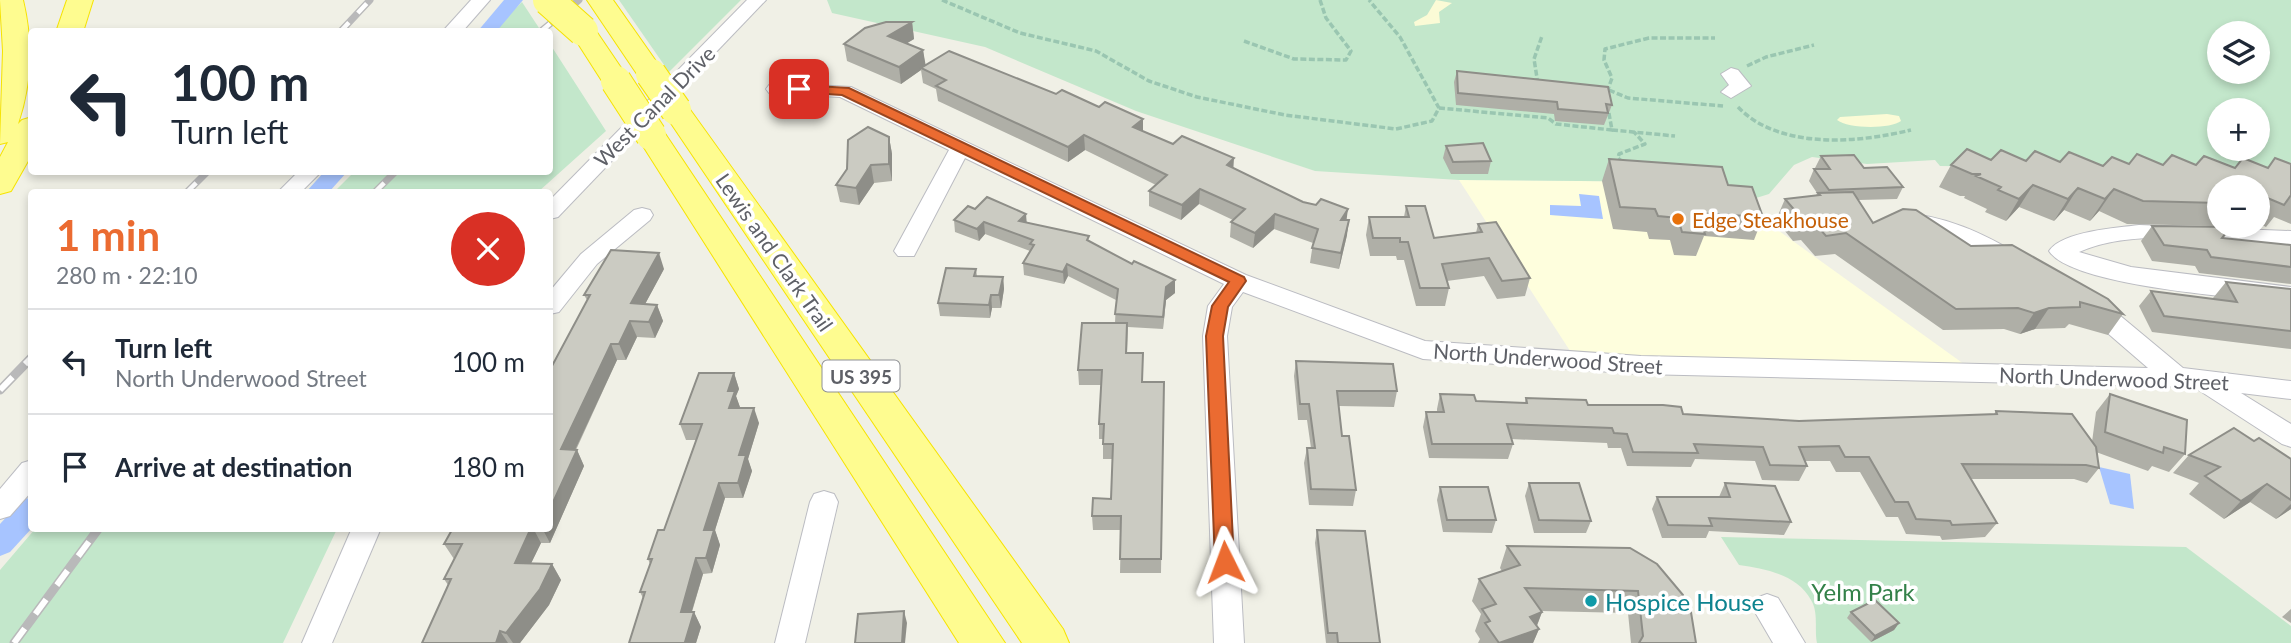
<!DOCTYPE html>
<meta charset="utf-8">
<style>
:root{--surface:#fff;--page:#f6f6f7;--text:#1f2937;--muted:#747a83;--line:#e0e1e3;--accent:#eb6b31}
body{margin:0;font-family:Lato,sans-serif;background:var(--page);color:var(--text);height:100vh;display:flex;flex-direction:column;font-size:26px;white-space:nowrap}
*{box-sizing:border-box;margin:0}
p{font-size:23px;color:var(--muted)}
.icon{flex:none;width:38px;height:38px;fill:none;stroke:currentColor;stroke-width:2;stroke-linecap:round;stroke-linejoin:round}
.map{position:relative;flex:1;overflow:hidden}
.side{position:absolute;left:28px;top:189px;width:525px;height:343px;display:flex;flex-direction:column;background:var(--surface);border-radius:7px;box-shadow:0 4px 10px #0003}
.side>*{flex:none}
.banner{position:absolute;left:28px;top:28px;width:525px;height:147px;border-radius:7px;box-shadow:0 4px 10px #0003;background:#fff;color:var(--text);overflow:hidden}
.fabs{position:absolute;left:2207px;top:21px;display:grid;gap:14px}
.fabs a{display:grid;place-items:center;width:63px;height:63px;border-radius:50%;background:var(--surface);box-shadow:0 4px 10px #0003;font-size:35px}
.pin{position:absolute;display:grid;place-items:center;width:60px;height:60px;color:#fff;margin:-30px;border-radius:14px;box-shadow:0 4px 10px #0006}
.me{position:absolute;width:77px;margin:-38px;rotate:357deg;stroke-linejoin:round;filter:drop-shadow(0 0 5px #0008)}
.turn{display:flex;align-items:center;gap:24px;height:147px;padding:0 28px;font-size:32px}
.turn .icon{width:91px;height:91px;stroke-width:2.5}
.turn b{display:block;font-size:49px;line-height:60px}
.round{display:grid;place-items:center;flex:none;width:74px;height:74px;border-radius:37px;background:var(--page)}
.headline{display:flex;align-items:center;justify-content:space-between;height:119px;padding:0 28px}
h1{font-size:42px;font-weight:700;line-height:52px;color:var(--accent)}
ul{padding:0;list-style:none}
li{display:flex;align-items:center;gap:21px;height:105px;padding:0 28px;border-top:2px solid var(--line)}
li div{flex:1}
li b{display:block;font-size:26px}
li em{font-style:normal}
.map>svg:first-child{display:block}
</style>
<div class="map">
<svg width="2291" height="643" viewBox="0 0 2291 643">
<rect width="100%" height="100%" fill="#f0f0e6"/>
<path fill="#fefedd" d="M1459 180 1688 182 1740 203 1975 372 1576 360Z"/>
<g fill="#c3e7cb" fill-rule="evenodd">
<path d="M619 0H741L669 72Z"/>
<path d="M827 0H2291V171L1940 166 1935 160 1867 164 1812 157 1794 165 1769 194 1740 203 1688 182 1459 180 1315 171 1136 111 985 47 832 13ZM2219 33H2258V72H2219ZM2219 110H2258V149H2219Z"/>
<path d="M522 2 541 31H492Z"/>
<path d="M550 44 606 131 538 192H334L354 172H550Z"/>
<path d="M35 529V528L337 529 283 643H0V570Z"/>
<path d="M1721 537 2186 547 2291 626V643H1817C1814 630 1819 613 1811 600 1797 574 1765 569 1739 565Z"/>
</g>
<g fill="#fbfbd6">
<path d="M1436 0 1452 3 1439 12 1440 23 1415 26 1414 22 1427 15Z"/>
<path d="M1887 114 1899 116 1901 121C1891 129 1848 129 1837 120L1840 117Z"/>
</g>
<g fill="#a7c4ff">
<path d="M1579 194 1599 196 1603 219 1550 215V205L1581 206Z"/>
<path d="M2099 467 2130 474 2134 509 2110 504Z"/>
</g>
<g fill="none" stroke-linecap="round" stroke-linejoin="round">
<g fill="#a7c4ff" fill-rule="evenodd">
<path d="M504 0H523L496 32H477Z"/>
<path d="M324 172H347L329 192H306Z"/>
<path d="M32 497V528L10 552 0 556V524L22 500Z"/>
</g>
<g stroke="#bbbcc2" stroke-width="2">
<g id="minor">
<path d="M471 0H490L462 32H442Z"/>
<path d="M747 0H766L558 217 550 219V200Z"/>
<path d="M1731 68 1738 70 1751 86 1731 98 1721 92 1729 85 1721 74Z"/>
<path d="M776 83 851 87 1246 275 1425 341 1641 356 2148 368 2082 311 2079 305 2082 299H2100L2183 368 2291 381V399L2241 393 2291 424V447L2282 444 2194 387 1641 374 1423 359 1243 292 1232 307 1227 336 1244 643H1214L1203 336 1208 306 1224 284 965 158 914 256H898L894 251 949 150 840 97 769 93 766 89 769 85Z"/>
<path d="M298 172H321L301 192H278Z"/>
<path d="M642 208 650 210 653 215 650 220 597 264 559 312 550 314V291L581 254 634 210Z"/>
<path d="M1899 213C1946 215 1982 233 2022 256L2026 261 2022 266 2014 269 1939 232 1891 225 1888 220 1891 215Z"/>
<path d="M2139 225 2291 231V245C2229 242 2136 226 2079 252L2131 267 2291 287V303C2246 298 2072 287 2049 251 2062 231 2117 228 2139 225Z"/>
<path d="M32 460V491L10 516 0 519V489L22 463Z"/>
<path d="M824 491 834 494 838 502 805 643H775L810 502 814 494Z"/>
<path d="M352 528H381L332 643H302Z"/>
<path d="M1767 594 1778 598 1805 643H1773L1752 607 1756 598Z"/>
</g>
</g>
<g stroke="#f6e300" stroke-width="2">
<g id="highway">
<path d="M0 0H23C33 42 32 83 18 124L22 120 32 117V154L11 191 0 194V157L8 142 0 144 3 51Z"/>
<path d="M67 0H93L83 32H56Z"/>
<path d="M587 0H613L665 74 661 80 651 82 641 80Z"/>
<path d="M583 23 592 25 630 81 626 87 616 89 606 87 602 81 570 31 574 25Z"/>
<path d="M676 101 686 104 1063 629 1069 643H1022L662 110 666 104Z"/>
<path d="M651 126 661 129 666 135 1005 643H959L636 135 641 129Z"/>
</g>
</g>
<g stroke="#9ac6b1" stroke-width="3.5" stroke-dasharray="6 2.5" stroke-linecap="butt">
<path d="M942 0 1020 33 1096 51 1149 81 1197 97 1285 115 1396 129 1432 121 1439 108 1400 37 1369 0"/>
<path d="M1244 41 1294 59 1346 60 1351 51 1326 18 1320 0"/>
<path d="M1747 66 1766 57 1814 45"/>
<path d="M1538 84 1534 59 1542 36"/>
<path d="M1609 90 1628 98 1723 106"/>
<path d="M1607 92 1612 78 1604 60 1605 49 1649 38H1715"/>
<path d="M1738 107C1779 150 1858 143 1911 130"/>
<path d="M1439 108 1548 118 1556 124 1612 130 1608 108"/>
<path d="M1612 130 1675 136"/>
<path d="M1623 162 1618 158 1619 154 1645 144 1634 132"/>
</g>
<use href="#minor" fill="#fff" fill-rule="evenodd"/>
<use href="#highway" fill="#fefc90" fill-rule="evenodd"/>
<g stroke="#b9b9ba" stroke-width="7">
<g id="rail-far1">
<path d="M340 32 370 0"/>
<path d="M540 32 579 0"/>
<path d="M187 192 207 172"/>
<path d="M375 192 395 172"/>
</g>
</g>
<g stroke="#b9b9ba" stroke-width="9">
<g id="rail">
<path d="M0 390 32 357"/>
<path d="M14 643 99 528"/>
</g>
</g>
<use href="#rail-far1" stroke="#fff" stroke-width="4.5" stroke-dasharray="13" stroke-linecap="butt"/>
<use href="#rail" stroke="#fff" stroke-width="6" stroke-dasharray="18" stroke-linecap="butt"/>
<g stroke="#f6e300" stroke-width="32" stroke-linecap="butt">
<g id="highway-bridge">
<path d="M548 0 583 31"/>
<path d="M651 74 676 110"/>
<path d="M616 81 651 135"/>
</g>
</g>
<use href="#highway-bridge" stroke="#fefc90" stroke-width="30"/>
</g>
<g fill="#afafa7">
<path d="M912 22 914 39 907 43 923 50 925 65 1056 94 1143 119V131L1173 144 1234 168 1303 202 1347 220V235L1339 269 1310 263 1313 243 1274 229 1253 248 1230 237 1231 222 1233 220 1199 204 1181 220 1149 206V191L1156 185 1085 150 1068 162 938 101 936 89 923 83 921 70 901 84 847 61 844 44Z"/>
<path d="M1457 71 1612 105 1604 125 1555 121 1554 114 1456 105 1454 82Z"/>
<path d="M889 137 892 154V181L874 183 859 205 840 202 836 185Z"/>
<path d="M1446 146 1491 161 1488 174H1451L1443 158Z"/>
<path d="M1821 156 1864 168 1903 187 1897 199 1858 200 1873 223 1971 246 2123 314 2108 335 2069 324 2065 328 2035 329 2020 334 2004 329 1943 330 1835 254 1815 256 1801 240 1793 241 1776 220 1785 199 1816 196 1817 193 1809 181 1814 169H1816L1815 168Z"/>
<path d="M1609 159 1728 185 1763 217 1754 240 1704 236 1696 256 1674 255 1670 240 1649 239 1647 232 1613 229 1602 181Z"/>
<path d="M1991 160 2060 162 2103 166 2129 164 2196 165 2235 168H2268L2291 164V224L2274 217 2266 227 2258 223V187H2219V226L2127 224 2099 211 2090 221 2064 210 2054 221 2019 207 2006 221 1985 212 1987 209 1964 198 1965 196H1960L1939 187 1951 165Z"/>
<path d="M1406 206 1434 238 1476 233 1478 224 1530 278 1525 296 1497 299 1484 276 1447 281 1449 288 1445 306H1416L1404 260H1397L1396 256H1370L1366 235 1369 217H1404Z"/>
<path d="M975 209 1027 222 1089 242 1132 264 1175 280V293L1166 300 1163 329 1128 327 1127 353 1143 382H1164L1161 573H1120L1121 530H1093L1092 516 1111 499 1113 459H1103V439H1099V424L1101 385H1079L1078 370 1115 323 1116 300 1068 276 1064 284 1024 275 1023 263 1030 251 985 234 979 241 955 232 954 220Z"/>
<path d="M2152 226 2222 238 2291 245V284L2199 273 2195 266 2152 261 2141 241Z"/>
<path d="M664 269 645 304 657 305 663 321 655 338 637 337 626 360H617L576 450H577L584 466 550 543H541L531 563 552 564 561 580 549 605 520 643H422L448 585 444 579 454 559 444 544 453 528H550L552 366 587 300 584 295Z"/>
<path d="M976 269 977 276 1003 277 1004 289 1001 308H992L990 318 940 316 938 303Z"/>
<path d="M2226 282 2291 289V349L2152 332 2139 306 2151 291 2214 299 2213 298Z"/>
<path d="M1296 361 1397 391 1394 407 1339 406 1342 436 1356 490 1353 506 1309 505 1304 463 1307 448H1311L1307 420H1298L1294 376Z"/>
<path d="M734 373 739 389 736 396 740 408 759 423 748 459 752 471 743 498H725L715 530 720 545 712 573 703 574 692 612H694L701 627 696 643H629L643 598 640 592 650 564 648 559 664 530 696 440H686L680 424Z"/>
<path d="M1440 394 1476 401 1525 403 1526 398 1683 414 1799 421 1994 414 1996 411 2092 442 2096 412 2110 394 2185 454 2169 472 2152 466 2148 471 2096 452 2099 468 2087 483 2074 479H1970L1997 523 1985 537 1942 540 1940 536 1906 534 1898 517H1886L1860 472H1836L1830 461H1805L1807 466 1799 481 1762 480 1755 461 1695 459 1691 467 1627 466 1621 448H1608L1607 443 1511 439 1513 444 1508 459 1429 458 1423 427 1426 412H1437V409Z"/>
<path d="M2254 441 2291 459V509L2276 519 2250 502 2224 519 2189 494 2199 483 2173 473 2189 455Z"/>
<path d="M1529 483 1591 521 1586 533H1534L1525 496Z"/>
<path d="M1725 483 1791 522 1784 535 1709 531 1706 538H1662L1652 509 1657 497H1719Z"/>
<path d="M1440 487 1496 520 1492 533 1443 532 1437 500Z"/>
<path d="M1317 530 1380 643H1326L1315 543Z"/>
<path d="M1507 546 1685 606 1696 643H1631L1628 613 1541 611 1542 612 1537 626 1539 629 1533 643H1478L1480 639 1475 631 1481 614 1472 601 1479 579 1502 571 1500 568Z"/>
<path d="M2291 609V623L2282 617Z"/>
<path d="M1851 612 1899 623 1894 630 1871 642 1847 618Z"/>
</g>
<g fill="#8e8e88">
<path d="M912 22 914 39 891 53 888 36Z"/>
<path d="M923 50 926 67 921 68V70L901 84 899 67Z"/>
<path d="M1143 119V134L1133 127Z"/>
<path d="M1084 135 1085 150 1068 162V147Z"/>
<path d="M889 137 892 154V181L889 164Z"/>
<path d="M1234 158 1233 174 1227 165Z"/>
<path d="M871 165 874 183 859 205 856 188Z"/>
<path d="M2033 185 2019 207 2006 221 2019 199Z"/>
<path d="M2078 188 2064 210 2054 221 2068 199Z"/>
<path d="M1200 189 1199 204 1181 220 1182 205Z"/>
<path d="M2114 189 2099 211 2090 221 2105 199Z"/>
<path d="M1348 209 1346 224 1341 220Z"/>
<path d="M1026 214 1027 226 1019 221Z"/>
<path d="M1275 214 1274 229 1253 248 1255 233Z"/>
<path d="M1349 220 1347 235 1339 269 1341 253Z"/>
<path d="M984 222 985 234 979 241 977 229Z"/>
<path d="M659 253 664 269 637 319 631 303Z"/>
<path d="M1067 264 1068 276 1064 284 1063 272Z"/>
<path d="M1003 277 1004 289 1001 308 999 295Z"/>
<path d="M1175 280V293L1166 300 1163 329 1166 287Z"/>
<path d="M991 295 992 308 990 318 989 305Z"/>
<path d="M657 305 663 321 655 338 649 322Z"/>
<path d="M2049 308 2035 329 2020 334 2034 313Z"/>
<path d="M630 321 637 337 626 360 619 344Z"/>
<path d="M611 344 617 360 568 465 561 449Z"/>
<path d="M734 373 739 389 736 396 740 407 729 408 728 391Z"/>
<path d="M754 408 759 423 748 459 752 471 743 498 738 483 739 455Z"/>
<path d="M577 450 584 466 550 543 542 528H550V509Z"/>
<path d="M719 483 725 498 715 530 720 545 712 573 706 558 704 530Z"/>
<path d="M2267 484 2250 502 2224 519 2241 501Z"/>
<path d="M2291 504V509L2276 519Z"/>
<path d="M531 528H533L541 543 524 578 515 563Z"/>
<path d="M696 558 703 574 687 627 681 612Z"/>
<path d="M552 564 561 580 549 605 520 643H513L506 633Z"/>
<path d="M904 611 907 623 905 643H902Z"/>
<path d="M694 612 701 627 696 643H685Z"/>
<path d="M1542 612 1535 630 1539 629 1533 643H1500L1530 617Z"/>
<path d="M1899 623 1894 630 1871 642 1875 636Z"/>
<path d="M500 631 508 643H496Z"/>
</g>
<g fill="#cbcbc2" stroke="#8e8e88" stroke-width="2">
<path d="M886 22H912L888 36 923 50 899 67 844 44 865 28Z"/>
<path d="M949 51 1056 94 1062 90 1099 107 1105 102 1143 119 1133 127 1173 144 1182 136 1234 158 1227 165 1303 202 1316 205 1321 199 1348 209 1341 220H1349L1341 253 1312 248 1318 229 1275 214 1255 233 1231 222 1245 209 1200 189 1182 205 1149 191 1167 175 1084 135 1068 147 936 86 946 80 921 68Z"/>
<path d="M1457 71 1608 87 1612 105 1606 104 1608 113 1558 109 1557 102 1458 93Z"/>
<path d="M868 127 889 137V164L871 165 856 188 836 185 847 169 848 140Z"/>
<path d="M1483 143 1491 161 1453 162 1446 146Z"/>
<path d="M1967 149 1991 160 2001 150 2026 161 2035 151 2060 162 2069 152 2103 166 2112 157 2129 164 2137 154 2163 165 2172 155 2196 165 2204 156 2235 168 2243 158 2268 168 2275 158 2291 164V195L2284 205 2258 194V187H2219V203L2143 201 2114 189 2105 199 2078 188 2068 199 2033 185 2019 199 1998 190 2001 187 1976 176 1981 174H1972L1951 165Z"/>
<path d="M1854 155 1864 168 1887 167 1903 187 1829 190 1814 169H1830L1821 156Z"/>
<path d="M1609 159 1722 167 1728 185 1752 187 1763 217 1698 213 1705 234 1682 232 1678 218 1658 216 1655 209 1620 207Z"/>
<path d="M1853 192 1873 223 1903 209 1916 210 1971 246 2012 245 2108 299 2123 314 2080 302V307L2049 308 2034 313 2018 308 1956 309 1846 233 1826 236 1811 219 1803 220 1785 199 1820 195 1818 193Z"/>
<path d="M987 197 1026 214 1019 221 1089 236 1087 240 1132 264 1134 261 1175 280 1166 287 1163 317 1115 314 1118 289 1067 264 1063 272 1023 263 1034 245 1030 244 1033 240 984 222 977 229 954 220 968 206 975 209Z"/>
<path d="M1406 206H1425L1434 238 1482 232 1478 224 1496 222 1530 278 1502 281 1489 258 1442 264 1449 288H1420L1408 242H1400V238H1373L1369 217H1409Z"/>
<path d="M2152 226 2231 227 2222 238 2291 245V267L2211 257 2207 250 2164 245Z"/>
<path d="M611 250 659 253 631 303 657 305 649 322 630 321 619 344H611L561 449 577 450 550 509V368L552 366 590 295H584Z"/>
<path d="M946 268 976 269 974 276 1003 277 999 295H991L989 305 938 303Z"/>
<path d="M2226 282 2291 289V331L2164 316 2151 291 2237 302Z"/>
<path d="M1082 323H1127L1126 353H1143L1142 382H1164L1161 559H1120L1121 516H1092L1093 498 1111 499 1113 444H1103L1104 424H1099L1102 370H1078Z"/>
<path d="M1296 361 1393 364 1397 391H1337L1342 436H1349L1356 490 1311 489 1307 448H1315L1309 404H1300Z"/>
<path d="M699 373H734L728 391H735L729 408H754L739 455H746L738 483H719L704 530H714L706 558H696L681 612H694L685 642 690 643H629L645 592H640L652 559H648L658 530H664L702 424H680Z"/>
<path d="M1440 394 1474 395 1476 401 1527 403 1526 398 1586 400 1588 405H1663L1681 407 1683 414 1799 421 1997 414 1996 411 2072 414 2096 447 2099 468 2086 465 1962 464 1997 523 1952 525 1950 521 1916 519 1908 502H1895L1869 457H1845L1839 446 1799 447 1807 466 1770 465 1763 447 1694 444 1698 453 1633 452 1627 434 1614 433 1612 428 1507 424 1513 444H1432L1426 412H1444Z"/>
<path d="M2110 394 2187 420 2185 454 2164 447 2163 453 2105 432Z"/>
<path d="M2234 428 2254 441 2259 438 2291 459V500L2267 484 2241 501 2205 476 2220 467 2189 455Z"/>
<path d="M1529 483H1579L1591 521 1539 520Z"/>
<path d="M1725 483 1775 486 1791 522 1709 518 1712 526 1668 525 1657 497H1730Z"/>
<path d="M1440 487H1488L1496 520H1447Z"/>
<path d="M453 528H531L515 563 552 564 540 589 506 633 500 631 496 643H422L451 579H444L462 544H444Z"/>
<path d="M1317 530 1365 531 1380 643H1338L1337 633H1328Z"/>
<path d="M1507 546 1630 548 1657 564 1683 595 1685 606H1690L1696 643H1639L1643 636 1638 591 1525 588 1542 612 1530 617 1539 629 1499 643 1485 623 1490 621 1482 609 1496 604 1479 579 1520 565Z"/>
<path d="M1875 600 1899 623 1875 636 1851 612Z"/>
<path d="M904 611 902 643H855L858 614Z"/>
</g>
<path fill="#eb6b31" stroke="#994620" stroke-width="2" d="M799 85 849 88 1244 277 1246 281 1228 307 1223 336 1234 562 1232 568H1218L1215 562 1206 336 1212 306 1229 282 842 95 794 92V87Z"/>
<circle fill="#e8710a" stroke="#fff" stroke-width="2.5" cx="1678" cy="219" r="7"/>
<circle fill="#0f9aa8" stroke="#fff" stroke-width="2.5" cx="1591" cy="601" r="7"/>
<g text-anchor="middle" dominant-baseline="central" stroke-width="7" stroke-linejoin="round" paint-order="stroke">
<rect fill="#fff" stroke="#8e9095" stroke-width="2" x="822.5" y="360.5" width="77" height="31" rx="5"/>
<g font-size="19" font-weight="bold" fill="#5e6067">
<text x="861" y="376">US 395</text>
</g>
<g font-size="21" fill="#5e6067" stroke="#fff">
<text transform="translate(654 106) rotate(-45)">West Canal Drive</text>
<text transform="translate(775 252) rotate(55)">Lewis and Clark Trail</text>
<text transform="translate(1548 358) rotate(4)">North Underwood Street</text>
<text transform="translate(2114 378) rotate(2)">North Underwood Street</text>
</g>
<g font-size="21" fill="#c56008" stroke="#fff" text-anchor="start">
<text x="1692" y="219">Edge Steakhouse</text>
</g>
<g font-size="24" fill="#338149" stroke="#fff">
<text x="1863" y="591">Yelm Park</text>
</g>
<g font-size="24" fill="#0d838f" stroke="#fff" text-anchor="start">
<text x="1605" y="601">Hospice House</text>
</g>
</g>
</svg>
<div class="fabs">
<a><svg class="icon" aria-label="layers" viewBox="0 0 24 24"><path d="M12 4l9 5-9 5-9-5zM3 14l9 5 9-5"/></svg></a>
<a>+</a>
<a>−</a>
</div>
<div class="pin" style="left:799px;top:89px;background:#d93025"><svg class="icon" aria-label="arrive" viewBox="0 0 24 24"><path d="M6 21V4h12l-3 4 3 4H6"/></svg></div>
<svg class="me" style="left:1225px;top:562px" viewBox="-20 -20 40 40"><path d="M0-17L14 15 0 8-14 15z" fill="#eb6b31" stroke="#fff" stroke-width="4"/></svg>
<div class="banner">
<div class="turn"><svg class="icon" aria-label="left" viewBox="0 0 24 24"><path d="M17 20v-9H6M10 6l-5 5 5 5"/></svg><div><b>100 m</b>Turn left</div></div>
</div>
<section class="side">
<div class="headline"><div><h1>1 min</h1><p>280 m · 22:10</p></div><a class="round" style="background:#d93025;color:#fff"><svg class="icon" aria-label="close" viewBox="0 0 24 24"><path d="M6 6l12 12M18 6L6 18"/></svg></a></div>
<ul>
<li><svg class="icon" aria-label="left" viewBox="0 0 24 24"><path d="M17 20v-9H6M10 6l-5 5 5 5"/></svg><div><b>Turn left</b><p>North Underwood Street</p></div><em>100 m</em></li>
<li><svg class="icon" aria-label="arrive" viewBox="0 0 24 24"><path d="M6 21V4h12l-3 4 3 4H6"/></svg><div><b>Arrive at destination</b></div><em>180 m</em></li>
</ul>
</section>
</div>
